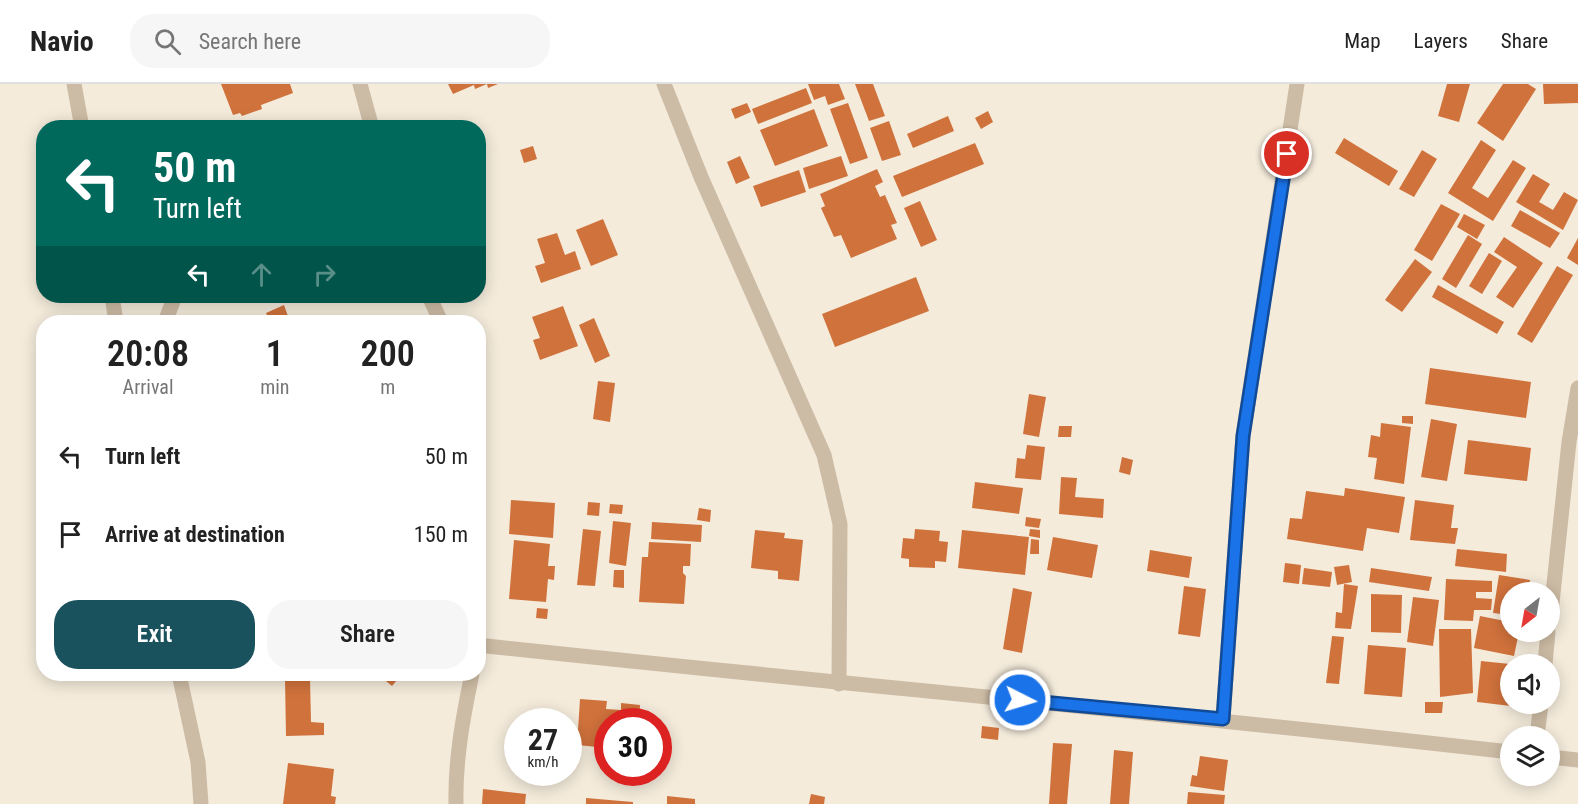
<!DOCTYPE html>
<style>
:root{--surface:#fff;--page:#f6f6f6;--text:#222;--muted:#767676;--line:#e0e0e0;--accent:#19515d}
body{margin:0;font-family:"Roboto Condensed",sans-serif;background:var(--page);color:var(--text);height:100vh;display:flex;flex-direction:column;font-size:22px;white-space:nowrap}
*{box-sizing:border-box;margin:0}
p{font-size:20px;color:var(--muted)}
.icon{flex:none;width:33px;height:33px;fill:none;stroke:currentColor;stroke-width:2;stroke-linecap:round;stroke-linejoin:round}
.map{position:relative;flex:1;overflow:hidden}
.drawer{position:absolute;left:36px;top:231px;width:450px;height:366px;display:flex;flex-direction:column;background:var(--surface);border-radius:24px;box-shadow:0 3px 15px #0003}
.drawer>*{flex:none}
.hud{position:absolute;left:36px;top:36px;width:450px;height:183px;border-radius:24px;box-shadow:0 3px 15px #0003;background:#00695c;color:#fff;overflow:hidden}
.needle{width:39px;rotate:211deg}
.tools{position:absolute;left:1500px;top:498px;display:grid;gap:12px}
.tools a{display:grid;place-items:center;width:60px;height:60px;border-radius:50%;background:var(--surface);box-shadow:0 3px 15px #0003;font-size:30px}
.speed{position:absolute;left:504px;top:624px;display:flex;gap:12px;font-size:30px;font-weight:700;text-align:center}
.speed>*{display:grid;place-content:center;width:78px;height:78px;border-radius:50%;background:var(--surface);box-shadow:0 3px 15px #0003;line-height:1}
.speed small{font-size:15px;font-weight:400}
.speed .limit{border:9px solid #d22;background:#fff;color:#111}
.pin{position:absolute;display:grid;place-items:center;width:51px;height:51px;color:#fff;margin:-26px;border:3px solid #fff;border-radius:50%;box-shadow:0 2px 6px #0007}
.me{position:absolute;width:66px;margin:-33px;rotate:95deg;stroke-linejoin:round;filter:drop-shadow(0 0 4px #0008)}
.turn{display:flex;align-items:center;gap:21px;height:126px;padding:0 18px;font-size:27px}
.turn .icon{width:78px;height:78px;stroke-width:2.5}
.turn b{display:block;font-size:42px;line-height:51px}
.lanes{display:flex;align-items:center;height:57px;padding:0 18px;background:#0003;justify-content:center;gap:30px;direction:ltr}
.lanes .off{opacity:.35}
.eta{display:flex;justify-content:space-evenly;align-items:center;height:102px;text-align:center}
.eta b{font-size:36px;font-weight:600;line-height:42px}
.cta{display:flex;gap:12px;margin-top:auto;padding:12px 18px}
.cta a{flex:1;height:69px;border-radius:24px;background:var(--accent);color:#fff;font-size:24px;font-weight:600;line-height:69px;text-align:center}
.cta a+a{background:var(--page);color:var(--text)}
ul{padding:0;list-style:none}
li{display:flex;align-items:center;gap:18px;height:78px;padding:0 18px}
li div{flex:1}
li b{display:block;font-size:22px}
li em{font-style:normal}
header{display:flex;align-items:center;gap:36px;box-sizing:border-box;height:84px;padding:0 30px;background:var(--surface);border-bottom:2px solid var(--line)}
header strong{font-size:28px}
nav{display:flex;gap:33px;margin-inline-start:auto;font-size:21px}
.search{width:420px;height:54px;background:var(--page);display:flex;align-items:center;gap:15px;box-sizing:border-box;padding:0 21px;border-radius:24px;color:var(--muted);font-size:22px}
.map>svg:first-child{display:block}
</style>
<header>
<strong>Navio</strong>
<div class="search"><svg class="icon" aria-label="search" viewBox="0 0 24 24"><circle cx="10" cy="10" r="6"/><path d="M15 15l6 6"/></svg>Search here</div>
<nav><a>Map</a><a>Layers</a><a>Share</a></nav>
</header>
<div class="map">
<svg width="1578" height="720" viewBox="0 0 1578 720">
<rect width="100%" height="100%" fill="#f4ebdb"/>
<g fill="#d0723c">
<path d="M221 0H290L293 9 261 21 262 25 242 32 240 29 233 31Z"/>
<path d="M448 0H498L488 4 487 0 475 5 474 1 453 10Z"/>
<path d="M808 0H839L845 15 828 21 825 12 814 16Z"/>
<path d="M855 0H873L885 32 869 37Z"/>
<path d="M1447 0H1470L1459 38 1438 32Z"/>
<path d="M1503 0H1528L1536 5 1503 57 1477 39Z"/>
<path d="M1543 0H1578V19L1544 20Z"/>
<path d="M806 4 812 19 758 40 752 25Z"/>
<path d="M747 19 751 28 735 35 731 25Z"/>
<path d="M848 19 868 74 850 80 830 25Z"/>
<path d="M814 25 828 62 775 82 760 46Z"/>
<path d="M988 27 993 38 981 45 975 34Z"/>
<path d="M948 32 954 47 913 64 907 50Z"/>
<path d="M889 37 901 71 882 77 870 44Z"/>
<path d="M1344 54 1398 87 1389 102 1335 69Z"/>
<path d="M1481 56 1496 66 1472 104 1488 114 1513 76 1526 84 1493 137 1448 109Z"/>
<path d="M975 59 984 80 902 113 893 92Z"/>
<path d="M533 62 537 75 524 79 520 66Z"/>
<path d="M1422 66 1437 75 1414 113 1399 105Z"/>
<path d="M740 72 750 94 736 100 727 78Z"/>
<path d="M841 72 848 92 809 105 803 84Z"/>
<path d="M877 85 883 98 875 102 880 113 885 111 897 139 891 141 897 155 851 174 841 151 834 153 821 124 825 122 820 110Z"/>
<path d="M799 86 806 108 761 123 753 102Z"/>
<path d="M1533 90 1550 100 1539 118 1553 126 1564 108 1578 116 1563 146 1516 118Z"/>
<path d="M920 117 937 156 921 163 904 124Z"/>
<path d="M1441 120 1460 130 1432 177 1414 166Z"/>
<path d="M1520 126 1560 149 1550 164 1511 142Z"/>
<path d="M1464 130 1485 141 1477 155 1457 143Z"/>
<path d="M603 135 618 171 591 182 576 146Z"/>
<path d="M557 149 565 171 575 167 581 185 541 199 535 182 545 179 537 155Z"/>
<path d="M1468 151 1482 160 1456 204 1442 195Z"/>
<path d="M1504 153 1543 179 1513 224 1496 213 1517 183 1494 168Z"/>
<path d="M1578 154V181L1567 174Z"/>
<path d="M1489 169 1502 177 1482 210 1469 202Z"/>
<path d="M1415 175 1432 188 1402 228 1385 216Z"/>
<path d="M1557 182 1573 191 1532 259 1517 250Z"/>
<path d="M916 193 929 227 835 263 822 230Z"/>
<path d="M1438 201 1504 238 1497 250 1432 213Z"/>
<path d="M284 221 290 238H270L266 229Z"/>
<path d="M563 222 578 262 540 276 533 256 540 254 532 233Z"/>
<path d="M594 234 610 272 595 279 579 241Z"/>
<path d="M1430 284 1531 298 1526 334 1425 320Z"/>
<path d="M598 297 615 299 610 338 593 335Z"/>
<path d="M1029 310 1046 313 1039 353 1023 350Z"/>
<path d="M1402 332H1413V340L1402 339Z"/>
<path d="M1431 335 1457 340 1447 397 1421 393Z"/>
<path d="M1381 339 1411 343 1404 400 1374 395 1377 374 1368 373 1371 351 1380 353Z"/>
<path d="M1059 342H1072L1071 353H1058Z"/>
<path d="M1468 356 1531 364 1527 397 1464 390Z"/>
<path d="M1027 361 1045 363 1041 396 1015 394 1017 374 1025 375Z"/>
<path d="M1122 373 1133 376 1130 391 1119 388Z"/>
<path d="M1061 393 1077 394 1075 413 1104 415 1103 434 1059 430Z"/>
<path d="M975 398 1023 404 1019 430 972 424Z"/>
<path d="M1345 404 1405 413 1399 449 1367 444 1363 467 1287 455 1290 434 1302 435 1306 407 1344 412Z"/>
<path d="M511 416 555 419 553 454 509 450Z"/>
<path d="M1415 416 1454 421 1451 444H1458L1455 460 1410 456Z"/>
<path d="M588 418 600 419 599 432 587 431Z"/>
<path d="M610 420 623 421 622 430 609 429Z"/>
<path d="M699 424 711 426 710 438 697 436Z"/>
<path d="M1026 433 1041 435 1039 444 1025 442Z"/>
<path d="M613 437 631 439 626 482 609 479Z"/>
<path d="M652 438 702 441 701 458 651 455Z"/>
<path d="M583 445 601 447 595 502 577 501Z"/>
<path d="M915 445 940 447 939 457 948 458 946 478 935 477V484L909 483V475L901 474 903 454 914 455Z"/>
<path d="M1030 445 1040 446V454L1029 452Z"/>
<path d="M755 446 785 449 784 454 803 456 799 497 778 495V487L751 484Z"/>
<path d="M962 446 1029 453 1025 491 958 484Z"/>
<path d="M1053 453 1098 461 1092 494 1047 486Z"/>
<path d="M1031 455 1039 456V470H1030Z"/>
<path d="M514 456 550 460 548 482H555L554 496 548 495 546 518 509 515Z"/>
<path d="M649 458 691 460 690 482H683V489L686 492 684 520 639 518 642 473H648Z"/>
<path d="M1457 465 1507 470 1506 488 1455 482Z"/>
<path d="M1150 466 1192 473 1189 494 1147 487Z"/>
<path d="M1285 479 1301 481 1299 500 1283 498Z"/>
<path d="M1349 481 1352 498 1337 501 1334 483Z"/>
<path d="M1304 484 1332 488 1330 503 1302 500Z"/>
<path d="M1371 484 1432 493 1429 507 1369 498Z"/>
<path d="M614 486H624V504L613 503Z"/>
<path d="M1499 491 1530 496 1528 508H1510V531L1493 529Z"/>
<path d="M1446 495 1492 497V508H1476V514L1492 515 1491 526H1474L1473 537 1444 536Z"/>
<path d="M1344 500 1358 502 1351 545 1335 544 1336 528 1342 529Z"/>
<path d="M1184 502 1206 505 1200 553 1178 550Z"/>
<path d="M1013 504 1032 508 1022 569 1003 565Z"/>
<path d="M1371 510 1402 511 1401 549 1371 548Z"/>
<path d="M1413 513 1439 516 1433 562 1407 558Z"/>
<path d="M537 524 548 525 547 535 536 534Z"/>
<path d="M1480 532 1510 538V548H1519L1514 572 1474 564Z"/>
<path d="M1439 545H1471L1473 609 1440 613Z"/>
<path d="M1332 552 1344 553 1339 600 1326 599Z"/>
<path d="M1368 561 1406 564 1402 613 1364 610Z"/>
<path d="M1481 577 1510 580 1511 622 1477 618Z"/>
<path d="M383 590H402L392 602 381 593Z"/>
<path d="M285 595H310L311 638 324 639V651L286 652Z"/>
<path d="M580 615 607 617 606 625 621 626V619L640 621 639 638H608V664L577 661Z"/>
<path d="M1425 618H1443L1442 629H1425Z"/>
<path d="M982 642 999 644 998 656 981 654Z"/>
<path d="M1053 659 1072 660 1067 720H1049Z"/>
<path d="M1114 666 1133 668 1129 720H1110Z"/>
<path d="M1200 672 1228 676 1224 707 1190 702 1192 691 1197 692Z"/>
<path d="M288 679 334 685 331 712 336 713 335 720H283Z"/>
<path d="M483 705 526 710 525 720H482Z"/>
<path d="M1188 708 1225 711 1224 720H1187Z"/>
<path d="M811 710 825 713 824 720H809Z"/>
<path d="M667 712 695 715V720H667Z"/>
<path d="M586 714 633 718V720H586Z"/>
</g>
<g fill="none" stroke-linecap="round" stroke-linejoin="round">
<g stroke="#cdbca5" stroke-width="15">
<path d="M74 0 82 44"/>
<path d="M360 0 372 44"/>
<path d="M664 0 701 93 824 371 840 440 839 600"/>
<path d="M112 212 116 238"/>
<path d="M429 212 441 238"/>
<path d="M165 238 175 212"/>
<path d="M478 367V477"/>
<path d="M1550 538 1569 358 1578 304"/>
<path d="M478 561C822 598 1167 629 1510 668"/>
<path d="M1545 580 1548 548"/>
<path d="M179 590 198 678 201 720"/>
<path d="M1223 635 1243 352 1297 0"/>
<path d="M1537 652 1541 620"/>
<path d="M1550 673 1578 676"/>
<path d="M456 720C455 676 463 633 472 590"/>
</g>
</g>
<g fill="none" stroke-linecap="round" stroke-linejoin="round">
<g stroke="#114b97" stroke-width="15">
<path id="route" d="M1020 616 1223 635 1243 352 1287 70"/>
</g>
<use href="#route" stroke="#1a73e8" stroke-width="10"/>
</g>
</svg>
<div class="tools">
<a><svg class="needle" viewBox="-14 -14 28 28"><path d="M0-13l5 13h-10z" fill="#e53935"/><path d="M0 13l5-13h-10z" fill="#767676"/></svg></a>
<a><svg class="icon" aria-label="sound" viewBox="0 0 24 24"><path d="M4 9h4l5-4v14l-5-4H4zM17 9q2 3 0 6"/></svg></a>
<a><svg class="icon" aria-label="layers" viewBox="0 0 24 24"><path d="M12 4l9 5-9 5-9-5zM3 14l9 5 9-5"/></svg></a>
</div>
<div class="speed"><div>27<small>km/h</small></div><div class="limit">30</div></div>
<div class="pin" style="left:1287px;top:70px;background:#d93025"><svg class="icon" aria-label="arrive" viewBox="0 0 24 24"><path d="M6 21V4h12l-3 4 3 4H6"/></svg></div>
<svg class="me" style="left:1020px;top:616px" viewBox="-20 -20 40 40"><circle r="17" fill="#1a73e8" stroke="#fff" stroke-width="3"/><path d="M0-11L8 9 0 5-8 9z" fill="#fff"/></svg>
<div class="hud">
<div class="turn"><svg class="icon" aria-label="left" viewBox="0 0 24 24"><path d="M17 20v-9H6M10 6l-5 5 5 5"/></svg><div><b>50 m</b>Turn left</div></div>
<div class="lanes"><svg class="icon" aria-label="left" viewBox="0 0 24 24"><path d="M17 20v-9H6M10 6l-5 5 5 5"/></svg><svg class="icon off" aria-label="ahead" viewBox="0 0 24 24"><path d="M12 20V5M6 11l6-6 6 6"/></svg><svg class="icon off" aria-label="right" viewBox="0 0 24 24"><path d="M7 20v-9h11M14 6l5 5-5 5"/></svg></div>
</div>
<section class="drawer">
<div class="eta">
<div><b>20:08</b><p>Arrival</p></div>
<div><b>1</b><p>min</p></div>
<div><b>200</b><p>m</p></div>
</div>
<ul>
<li><svg class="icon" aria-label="left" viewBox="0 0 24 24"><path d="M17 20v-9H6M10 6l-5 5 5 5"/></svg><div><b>Turn left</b></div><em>50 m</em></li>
<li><svg class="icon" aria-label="arrive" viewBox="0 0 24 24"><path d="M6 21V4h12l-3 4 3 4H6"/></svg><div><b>Arrive at destination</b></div><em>150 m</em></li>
</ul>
<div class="cta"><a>Exit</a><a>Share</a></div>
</section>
</div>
